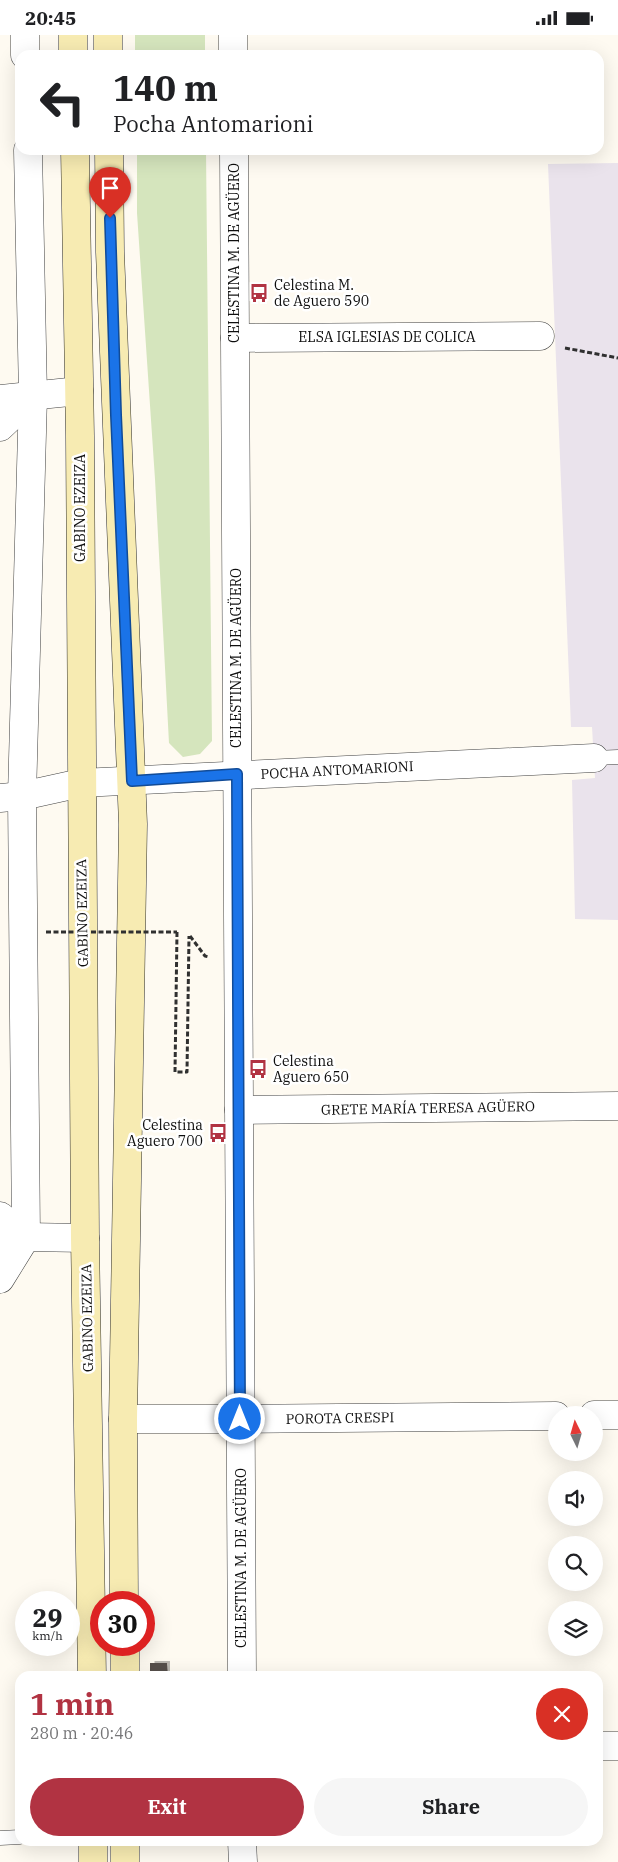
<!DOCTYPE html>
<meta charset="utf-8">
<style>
:root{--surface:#fff;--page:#f6f6f6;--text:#202124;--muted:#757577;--accent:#b13342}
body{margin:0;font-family:"IBM Plex Serif",serif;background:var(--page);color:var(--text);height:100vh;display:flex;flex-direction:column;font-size:19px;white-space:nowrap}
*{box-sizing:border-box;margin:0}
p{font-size:16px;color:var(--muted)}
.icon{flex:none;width:28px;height:28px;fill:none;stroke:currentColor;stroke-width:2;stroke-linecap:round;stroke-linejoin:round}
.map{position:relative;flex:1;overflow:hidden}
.details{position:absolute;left:15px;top:1636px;width:588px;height:175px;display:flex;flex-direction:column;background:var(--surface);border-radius:15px;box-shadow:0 5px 20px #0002}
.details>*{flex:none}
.guide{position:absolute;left:15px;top:15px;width:589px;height:105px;border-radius:15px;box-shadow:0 5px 20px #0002;background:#fff;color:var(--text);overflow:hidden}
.needle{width:32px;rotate:355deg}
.tools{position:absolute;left:548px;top:1371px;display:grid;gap:10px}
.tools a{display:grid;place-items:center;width:55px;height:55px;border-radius:50%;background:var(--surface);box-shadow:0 5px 20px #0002;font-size:25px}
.speed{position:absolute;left:15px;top:1556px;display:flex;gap:10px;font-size:25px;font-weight:700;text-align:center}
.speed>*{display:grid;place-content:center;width:65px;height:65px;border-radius:50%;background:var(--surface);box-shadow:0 5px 20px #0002;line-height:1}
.speed small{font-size:12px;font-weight:400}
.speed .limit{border:8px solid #d22;background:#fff;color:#111}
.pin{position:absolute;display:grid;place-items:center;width:42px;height:42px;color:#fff;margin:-51px -21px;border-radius:50% 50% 50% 0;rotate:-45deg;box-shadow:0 0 5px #0007}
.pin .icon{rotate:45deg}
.me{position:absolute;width:55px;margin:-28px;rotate:0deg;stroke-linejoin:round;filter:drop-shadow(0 0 4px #0008)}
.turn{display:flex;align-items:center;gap:18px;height:105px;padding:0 15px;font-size:22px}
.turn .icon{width:65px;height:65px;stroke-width:2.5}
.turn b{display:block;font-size:35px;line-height:42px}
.round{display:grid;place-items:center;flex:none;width:52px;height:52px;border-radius:26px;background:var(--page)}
.headline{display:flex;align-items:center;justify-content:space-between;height:85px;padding:0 15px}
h1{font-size:30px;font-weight:800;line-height:38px;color:var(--accent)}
.primary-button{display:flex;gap:10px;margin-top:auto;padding:10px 15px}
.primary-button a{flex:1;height:58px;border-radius:30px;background:var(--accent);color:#fff;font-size:20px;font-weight:800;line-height:58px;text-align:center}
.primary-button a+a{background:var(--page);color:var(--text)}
.status{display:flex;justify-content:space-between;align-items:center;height:35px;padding:0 25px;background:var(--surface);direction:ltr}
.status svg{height:14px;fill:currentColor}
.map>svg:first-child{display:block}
</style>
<div class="status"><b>20:45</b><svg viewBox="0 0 49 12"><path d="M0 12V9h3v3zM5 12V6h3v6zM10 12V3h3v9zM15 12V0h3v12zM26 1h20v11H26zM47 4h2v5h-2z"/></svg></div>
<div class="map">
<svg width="618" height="1827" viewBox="0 0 618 1827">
<defs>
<filter id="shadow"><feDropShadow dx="4.5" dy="-4.5" stdDeviation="0" flood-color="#0004"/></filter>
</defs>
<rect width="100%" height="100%" fill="#fefaf1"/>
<path fill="#eae3ec" d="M618 128V885L575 884 572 745 595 743 592 692H571L548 129Z"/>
<g fill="#d5e5bd">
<rect x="135" y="0" width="70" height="20"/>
<path d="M137 115H206L212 706 200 719 183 722 169 708 155 444 137 178Z"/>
</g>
<path fill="#564f4c" filter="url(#shadow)" d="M150 1628H167L168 1641H150Z"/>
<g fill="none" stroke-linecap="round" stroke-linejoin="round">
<g stroke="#414141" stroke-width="15">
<g id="service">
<path d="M594 723 618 722"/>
<path d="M0 1803 20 1802"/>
</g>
</g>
<g stroke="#414141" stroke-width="29">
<g id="minor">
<path d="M25 0V20"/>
<path d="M233 0V20"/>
<path d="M234 115 242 1641"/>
<path d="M235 303 540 301"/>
<path d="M0 364 79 356"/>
<path d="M0 392 33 361"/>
<path d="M81 748 594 723"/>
<path d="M239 1075 618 1071"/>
<path d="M0 1181 26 1202"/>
<path d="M0 1205 26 1202 85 1203"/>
<path d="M0 1244 26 1202 22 761 33 361 28 115"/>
<path d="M594 1380H618"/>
<path d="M123 1384H240L556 1381"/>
<path d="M598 1711H618"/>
<path d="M242 1806 243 1827"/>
</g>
</g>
<g stroke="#414141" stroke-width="29">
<path id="tertiary" d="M0 763 22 761 81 748"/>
</g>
<g stroke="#303030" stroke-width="29">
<g id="secondary">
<path d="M73 0V20"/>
<path d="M108 0V20"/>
<path d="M75 115 80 401 85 1203 92 1641"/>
<path d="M109 115 110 217 133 789 123 1384 124 1568"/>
<path d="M125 1610V1641"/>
<path d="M93 1806V1827"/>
<path d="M125 1806V1827"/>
</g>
</g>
<g stroke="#303030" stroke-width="3" stroke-dasharray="5 2.5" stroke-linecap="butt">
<path d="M565 313 618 323"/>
<path d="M177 897 175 1037H187L189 901"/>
<path d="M190 901 205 921 209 922"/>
</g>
<use href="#service" stroke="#fff" stroke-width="14"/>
<use href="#minor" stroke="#fff" stroke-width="28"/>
<use href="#tertiary" stroke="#fff" stroke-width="28"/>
<use href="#secondary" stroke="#f7ebb2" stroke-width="28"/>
<path stroke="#303030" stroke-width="3" stroke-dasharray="5 2.5" stroke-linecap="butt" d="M46 897H177"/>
</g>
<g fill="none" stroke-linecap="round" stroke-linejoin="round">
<g stroke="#114b97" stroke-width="12">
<path id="route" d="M110 183 116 380 132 746 237 739 240 1384"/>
</g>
<use href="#route" stroke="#1a73e8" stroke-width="9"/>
</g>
<defs>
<g id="bus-bare" transform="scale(1.5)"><path d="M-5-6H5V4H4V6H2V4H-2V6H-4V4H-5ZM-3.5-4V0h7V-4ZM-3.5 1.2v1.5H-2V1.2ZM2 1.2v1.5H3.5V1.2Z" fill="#b13342" stroke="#fff" stroke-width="2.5" paint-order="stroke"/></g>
</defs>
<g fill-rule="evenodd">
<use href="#bus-bare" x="259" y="258"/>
<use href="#bus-bare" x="258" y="1034"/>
<use href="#bus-bare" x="218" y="1098"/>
</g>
<g text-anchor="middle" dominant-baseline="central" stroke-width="5" stroke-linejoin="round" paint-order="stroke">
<g font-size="14" fill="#0e0e0e" stroke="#fff">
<text transform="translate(234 218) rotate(-90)">CELESTINA M. DE AGÜERO</text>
<text x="387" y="302">ELSA IGLESIAS DE COLICA</text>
<text transform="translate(80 473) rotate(-90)">GABINO EZEIZA</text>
<text transform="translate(236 623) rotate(-90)">CELESTINA M. DE AGÜERO</text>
<text transform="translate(337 735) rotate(-3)">POCHA ANTOMARIONI</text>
<text transform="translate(82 878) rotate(-91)">GABINO EZEIZA</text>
<text transform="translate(428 1073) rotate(-1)">GRETE MARÍA TERESA AGÜERO</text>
<text transform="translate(87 1283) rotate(-91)">GABINO EZEIZA</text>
<text transform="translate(340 1383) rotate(-1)">POROTA CRESPI</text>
<text transform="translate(241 1523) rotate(-90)">CELESTINA M. DE AGÜERO</text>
</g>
<g font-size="14" fill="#0e0e0e" stroke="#fff" text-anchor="start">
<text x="274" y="250">Celestina M.<tspan x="274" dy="16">de Aguero 590</tspan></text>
<text x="273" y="1026">Celestina<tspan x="273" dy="16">Aguero 650</tspan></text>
<text x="203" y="1090" text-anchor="end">Celestina<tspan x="203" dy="16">Aguero 700</tspan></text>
</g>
</g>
</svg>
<div class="tools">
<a><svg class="needle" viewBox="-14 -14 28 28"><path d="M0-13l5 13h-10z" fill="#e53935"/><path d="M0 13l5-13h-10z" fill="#757577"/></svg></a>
<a><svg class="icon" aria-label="sound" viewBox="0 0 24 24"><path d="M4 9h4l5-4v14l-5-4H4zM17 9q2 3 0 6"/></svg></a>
<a><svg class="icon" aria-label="search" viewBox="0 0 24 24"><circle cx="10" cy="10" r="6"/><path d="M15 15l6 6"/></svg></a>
<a><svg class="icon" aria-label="layers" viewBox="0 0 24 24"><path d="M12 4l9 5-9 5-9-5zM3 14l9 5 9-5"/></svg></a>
</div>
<div class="speed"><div>29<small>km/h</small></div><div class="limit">30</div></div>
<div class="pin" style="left:110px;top:183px;background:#d93025"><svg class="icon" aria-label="arrive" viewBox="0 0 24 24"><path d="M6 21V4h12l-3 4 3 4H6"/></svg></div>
<svg class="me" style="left:240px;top:1384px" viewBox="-20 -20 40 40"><circle r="17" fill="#1a73e8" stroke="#fff" stroke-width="3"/><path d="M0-11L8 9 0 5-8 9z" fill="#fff"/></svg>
<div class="guide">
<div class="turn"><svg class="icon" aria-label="left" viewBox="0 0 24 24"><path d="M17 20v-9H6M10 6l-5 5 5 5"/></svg><div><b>140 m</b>Pocha Antomarioni</div></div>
</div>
<section class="details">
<div class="headline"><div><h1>1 min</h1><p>280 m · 20:46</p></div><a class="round" style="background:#d93025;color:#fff"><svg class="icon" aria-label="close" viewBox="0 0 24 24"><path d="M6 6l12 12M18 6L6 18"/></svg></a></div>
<div class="primary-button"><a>Exit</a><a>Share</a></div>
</section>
</div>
